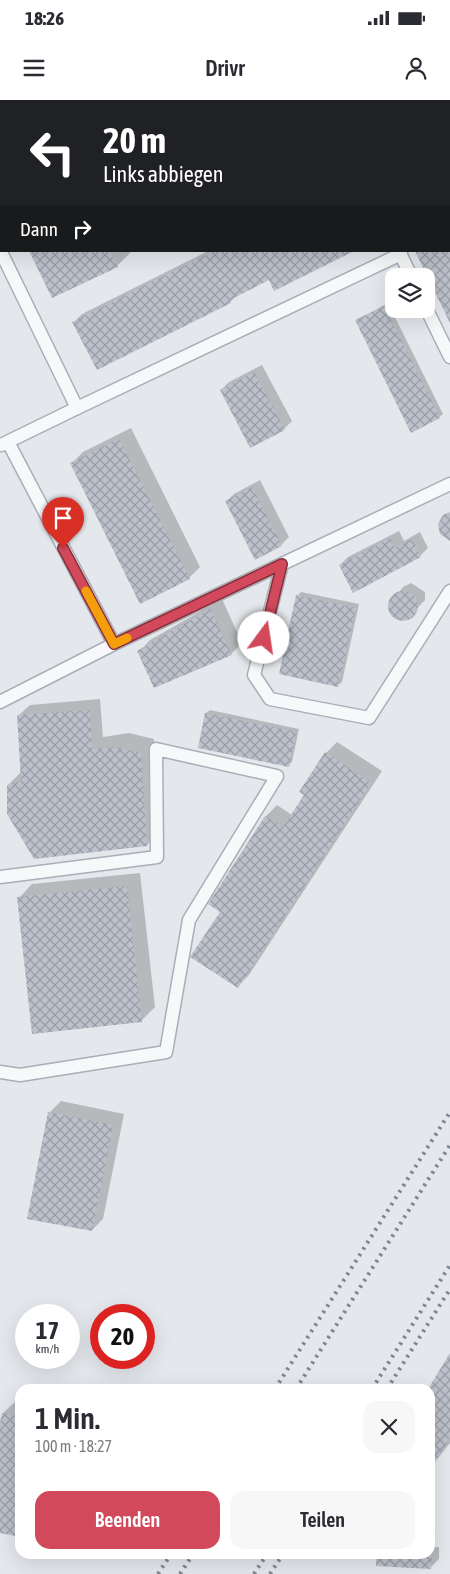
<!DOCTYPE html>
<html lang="de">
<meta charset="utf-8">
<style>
:root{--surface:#fff;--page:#f7f7f7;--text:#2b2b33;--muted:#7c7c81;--accent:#d1495b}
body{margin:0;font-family:"Asap Condensed",sans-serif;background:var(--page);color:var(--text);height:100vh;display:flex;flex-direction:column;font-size:19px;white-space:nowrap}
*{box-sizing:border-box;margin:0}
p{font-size:16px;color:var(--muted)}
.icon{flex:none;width:28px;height:28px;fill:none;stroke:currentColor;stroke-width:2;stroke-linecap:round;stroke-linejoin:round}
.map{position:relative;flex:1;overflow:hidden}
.side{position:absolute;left:15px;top:1284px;width:420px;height:175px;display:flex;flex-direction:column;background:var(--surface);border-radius:15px;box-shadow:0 5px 20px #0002}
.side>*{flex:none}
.top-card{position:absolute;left:0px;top:0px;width:450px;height:152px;box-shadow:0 5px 20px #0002;background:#202124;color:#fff;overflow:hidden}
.tools{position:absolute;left:385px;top:168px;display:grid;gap:10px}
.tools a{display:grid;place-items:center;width:50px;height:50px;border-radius:10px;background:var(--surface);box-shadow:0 5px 20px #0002;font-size:25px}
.speed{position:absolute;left:15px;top:1204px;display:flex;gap:10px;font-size:25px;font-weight:700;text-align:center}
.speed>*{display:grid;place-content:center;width:65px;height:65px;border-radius:50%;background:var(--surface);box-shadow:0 5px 20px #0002;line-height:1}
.speed small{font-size:12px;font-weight:400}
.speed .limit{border:8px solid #d22;background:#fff;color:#111}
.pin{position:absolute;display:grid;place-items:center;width:42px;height:42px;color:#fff;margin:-51px -21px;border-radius:50% 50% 50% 0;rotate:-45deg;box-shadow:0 0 5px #0007}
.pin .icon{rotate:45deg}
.me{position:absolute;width:55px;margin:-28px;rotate:14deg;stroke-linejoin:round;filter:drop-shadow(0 0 4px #0008)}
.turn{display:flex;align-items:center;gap:18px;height:105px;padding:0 20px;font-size:22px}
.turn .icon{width:65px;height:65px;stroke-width:2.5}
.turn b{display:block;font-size:35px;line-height:42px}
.then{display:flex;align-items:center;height:48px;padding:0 20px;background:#0003;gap:10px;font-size:19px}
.round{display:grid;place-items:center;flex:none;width:52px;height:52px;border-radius:15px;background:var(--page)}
.summary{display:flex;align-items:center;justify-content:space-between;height:85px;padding:0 20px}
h1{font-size:30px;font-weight:600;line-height:38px}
.primary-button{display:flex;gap:10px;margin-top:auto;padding:10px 20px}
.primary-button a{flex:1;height:58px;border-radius:15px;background:var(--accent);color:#fff;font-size:20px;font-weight:600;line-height:58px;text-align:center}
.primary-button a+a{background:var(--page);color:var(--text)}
.status{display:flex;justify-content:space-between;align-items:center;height:35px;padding:0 25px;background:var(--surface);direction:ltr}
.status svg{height:14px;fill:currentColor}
header{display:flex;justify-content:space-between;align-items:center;height:65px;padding:0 20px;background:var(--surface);font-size:22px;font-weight:600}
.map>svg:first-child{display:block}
</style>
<div class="status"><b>18:26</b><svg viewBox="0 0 49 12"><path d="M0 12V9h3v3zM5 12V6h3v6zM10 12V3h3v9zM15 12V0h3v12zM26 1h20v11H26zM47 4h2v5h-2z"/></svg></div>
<header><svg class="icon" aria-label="menu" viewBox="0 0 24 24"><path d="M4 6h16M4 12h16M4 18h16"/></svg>Drivr<svg class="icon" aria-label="person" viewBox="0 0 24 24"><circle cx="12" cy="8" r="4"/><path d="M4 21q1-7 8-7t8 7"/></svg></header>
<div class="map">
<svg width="450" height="1474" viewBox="0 0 450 1474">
<defs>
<pattern id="building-cross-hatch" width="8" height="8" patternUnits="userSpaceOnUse" patternTransform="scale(1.25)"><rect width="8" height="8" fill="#bbc0ca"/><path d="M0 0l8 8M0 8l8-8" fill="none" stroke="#989da6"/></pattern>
</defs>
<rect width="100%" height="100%" fill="#e4e7ec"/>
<g fill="#0003">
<path d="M78 0H128L125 1Z"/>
<path d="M279 0H288V1H277Z"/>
<path d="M341 0H450V220L449 1Z"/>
<path d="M30 151H130L131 152 117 166Z"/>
<path d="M208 151H352L269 179 239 194 230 202 74 222 82 214Z"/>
<path d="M388 203 443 314 439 317 357 220Z"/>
<path d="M262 265 292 321 284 329 221 290 229 282Z"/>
<path d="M131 328 200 467 189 478 72 363 83 352Z"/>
<path d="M260 380 289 437 281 445 226 402 234 394Z"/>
<path d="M399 431 404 441 420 432 428 448 420 456 340 465 348 457Z"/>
<path d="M411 483 425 492V500L408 518 399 519 392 513 390 504 403 487Z"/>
<path d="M301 492 359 504 342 582 338 585 297 496Z"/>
<path d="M222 499 242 543 231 554 139 552 150 540Z"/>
<path d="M100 599 103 637 129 633 154 639 161 731 147 745 8 685 21 672 18 616 30 605Z"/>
<path d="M210 610 299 629 292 662 288 666 206 613Z"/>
<path d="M337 642 382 671 249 875 238 886 221 811 210 804 266 716 277 705 292 715 306 695 326 653Z"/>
<path d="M140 773 155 907 141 921 19 798 32 784Z"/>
<path d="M61 1001 124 1014 103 1119 92 1130 49 1013Z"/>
<path d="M450 1255V1343L431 1367 430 1289Z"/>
<path d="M17 1300H20V1436L0 1431V1328L3 1313Z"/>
<path d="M430 1447H439V1459L431 1467 377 1465 378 1454H430Z"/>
</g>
<g fill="url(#building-cross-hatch)">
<path d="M29 151H110L118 167 52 198Z"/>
<path d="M214 151H354L274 191 269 180 230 200 231 203 97 270 72 222Z"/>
<path d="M415 151H450V223Z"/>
<path d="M384 206 440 318 411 333 355 220Z"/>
<path d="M254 272 285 330 250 348 220 290Z"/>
<path d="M119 339 190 479 140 504 70 363Z"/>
<path d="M252 387 282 446 255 460 225 401Z"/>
<path d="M450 412V441L440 434 438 424 443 415Z"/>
<path d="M390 438 395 448 412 439 421 457 353 493 339 465Z"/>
<circle cx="403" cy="506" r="15"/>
<path d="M296 495 356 508 338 587 279 574Z"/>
<path d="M210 509 232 555 154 588 137 551Z"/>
<path d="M90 610 92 649 114 647 141 653 147 746 34 759 7 714V685L21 681 17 615Z"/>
<path d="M205 613 296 632 289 667 198 648Z"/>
<path d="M325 652 371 683 238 888 190 857 220 812 208 804 265 716 283 727 304 695 299 692Z"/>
<path d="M127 786 142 922 32 934 17 797Z"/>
<path d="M48 1012 113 1025 92 1131 27 1119Z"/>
<path d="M450 1253V1338L431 1368 430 1289H428Z"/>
<path d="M2 1313 20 1317V1437L0 1433V1322Z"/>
<path d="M376 1454 432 1455 431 1469 376 1466Z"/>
</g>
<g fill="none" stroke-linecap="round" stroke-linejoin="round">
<g stroke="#a9aeb7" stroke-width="15">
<g id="lane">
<path d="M324 0V1"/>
<path d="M162 1 165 0"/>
<path d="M0 74 1 73"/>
<path d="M0 150 77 308 1 345"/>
<path d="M399 151 411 176"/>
<path d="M426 208 450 257"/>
<path d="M77 308 401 154"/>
<path d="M282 464 254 575 270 599 369 618 450 491"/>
<path d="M114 544 450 384"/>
<path d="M0 602 114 544 8 342"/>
<path d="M0 777 157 757 156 649 277 676 189 820 166 952 20 975 0 972"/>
</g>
</g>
<use href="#lane" stroke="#f7f8fa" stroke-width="12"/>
<g stroke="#7d8696" stroke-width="4" stroke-dasharray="2.5 5" stroke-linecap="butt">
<path d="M275 1289 450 1012"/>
<path d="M296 1289 450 1045"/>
<path d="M372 1289 450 1165"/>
<path d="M387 1289 450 1189"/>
<path d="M158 1474 171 1454"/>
<path d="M180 1474 193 1454"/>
<path d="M254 1474 267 1454"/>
<path d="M270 1474 283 1454"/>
</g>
</g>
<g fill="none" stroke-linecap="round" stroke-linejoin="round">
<g stroke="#882f3b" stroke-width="12">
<path id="route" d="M63 448 114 544 282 464 264 538"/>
</g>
<use href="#route" stroke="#d1495b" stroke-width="9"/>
<path stroke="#f59e0b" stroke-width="9" d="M86 491 114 544 127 538"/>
</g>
</svg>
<div class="tools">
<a><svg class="icon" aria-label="layers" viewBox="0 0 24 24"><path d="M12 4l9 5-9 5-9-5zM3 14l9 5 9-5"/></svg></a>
</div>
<div class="speed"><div>17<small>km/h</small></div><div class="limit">20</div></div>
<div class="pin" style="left:63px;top:448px;background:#d93025"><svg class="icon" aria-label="arrive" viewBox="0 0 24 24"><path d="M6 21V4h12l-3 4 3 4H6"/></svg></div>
<svg class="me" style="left:264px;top:538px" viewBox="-20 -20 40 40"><circle r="19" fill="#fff"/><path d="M0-13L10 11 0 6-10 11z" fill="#d1495b"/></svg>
<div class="top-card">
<div class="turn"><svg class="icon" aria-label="left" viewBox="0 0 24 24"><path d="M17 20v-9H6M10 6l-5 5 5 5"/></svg><div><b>20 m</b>Links abbiegen</div></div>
<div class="then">Dann<svg class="icon" aria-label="right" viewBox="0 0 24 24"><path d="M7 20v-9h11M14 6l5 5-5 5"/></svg></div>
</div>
<section class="side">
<div class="summary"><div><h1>1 Min.</h1><p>100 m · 18:27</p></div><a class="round"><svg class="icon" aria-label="close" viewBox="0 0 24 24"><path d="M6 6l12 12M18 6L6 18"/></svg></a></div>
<div class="primary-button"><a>Beenden</a><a>Teilen</a></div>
</section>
</div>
